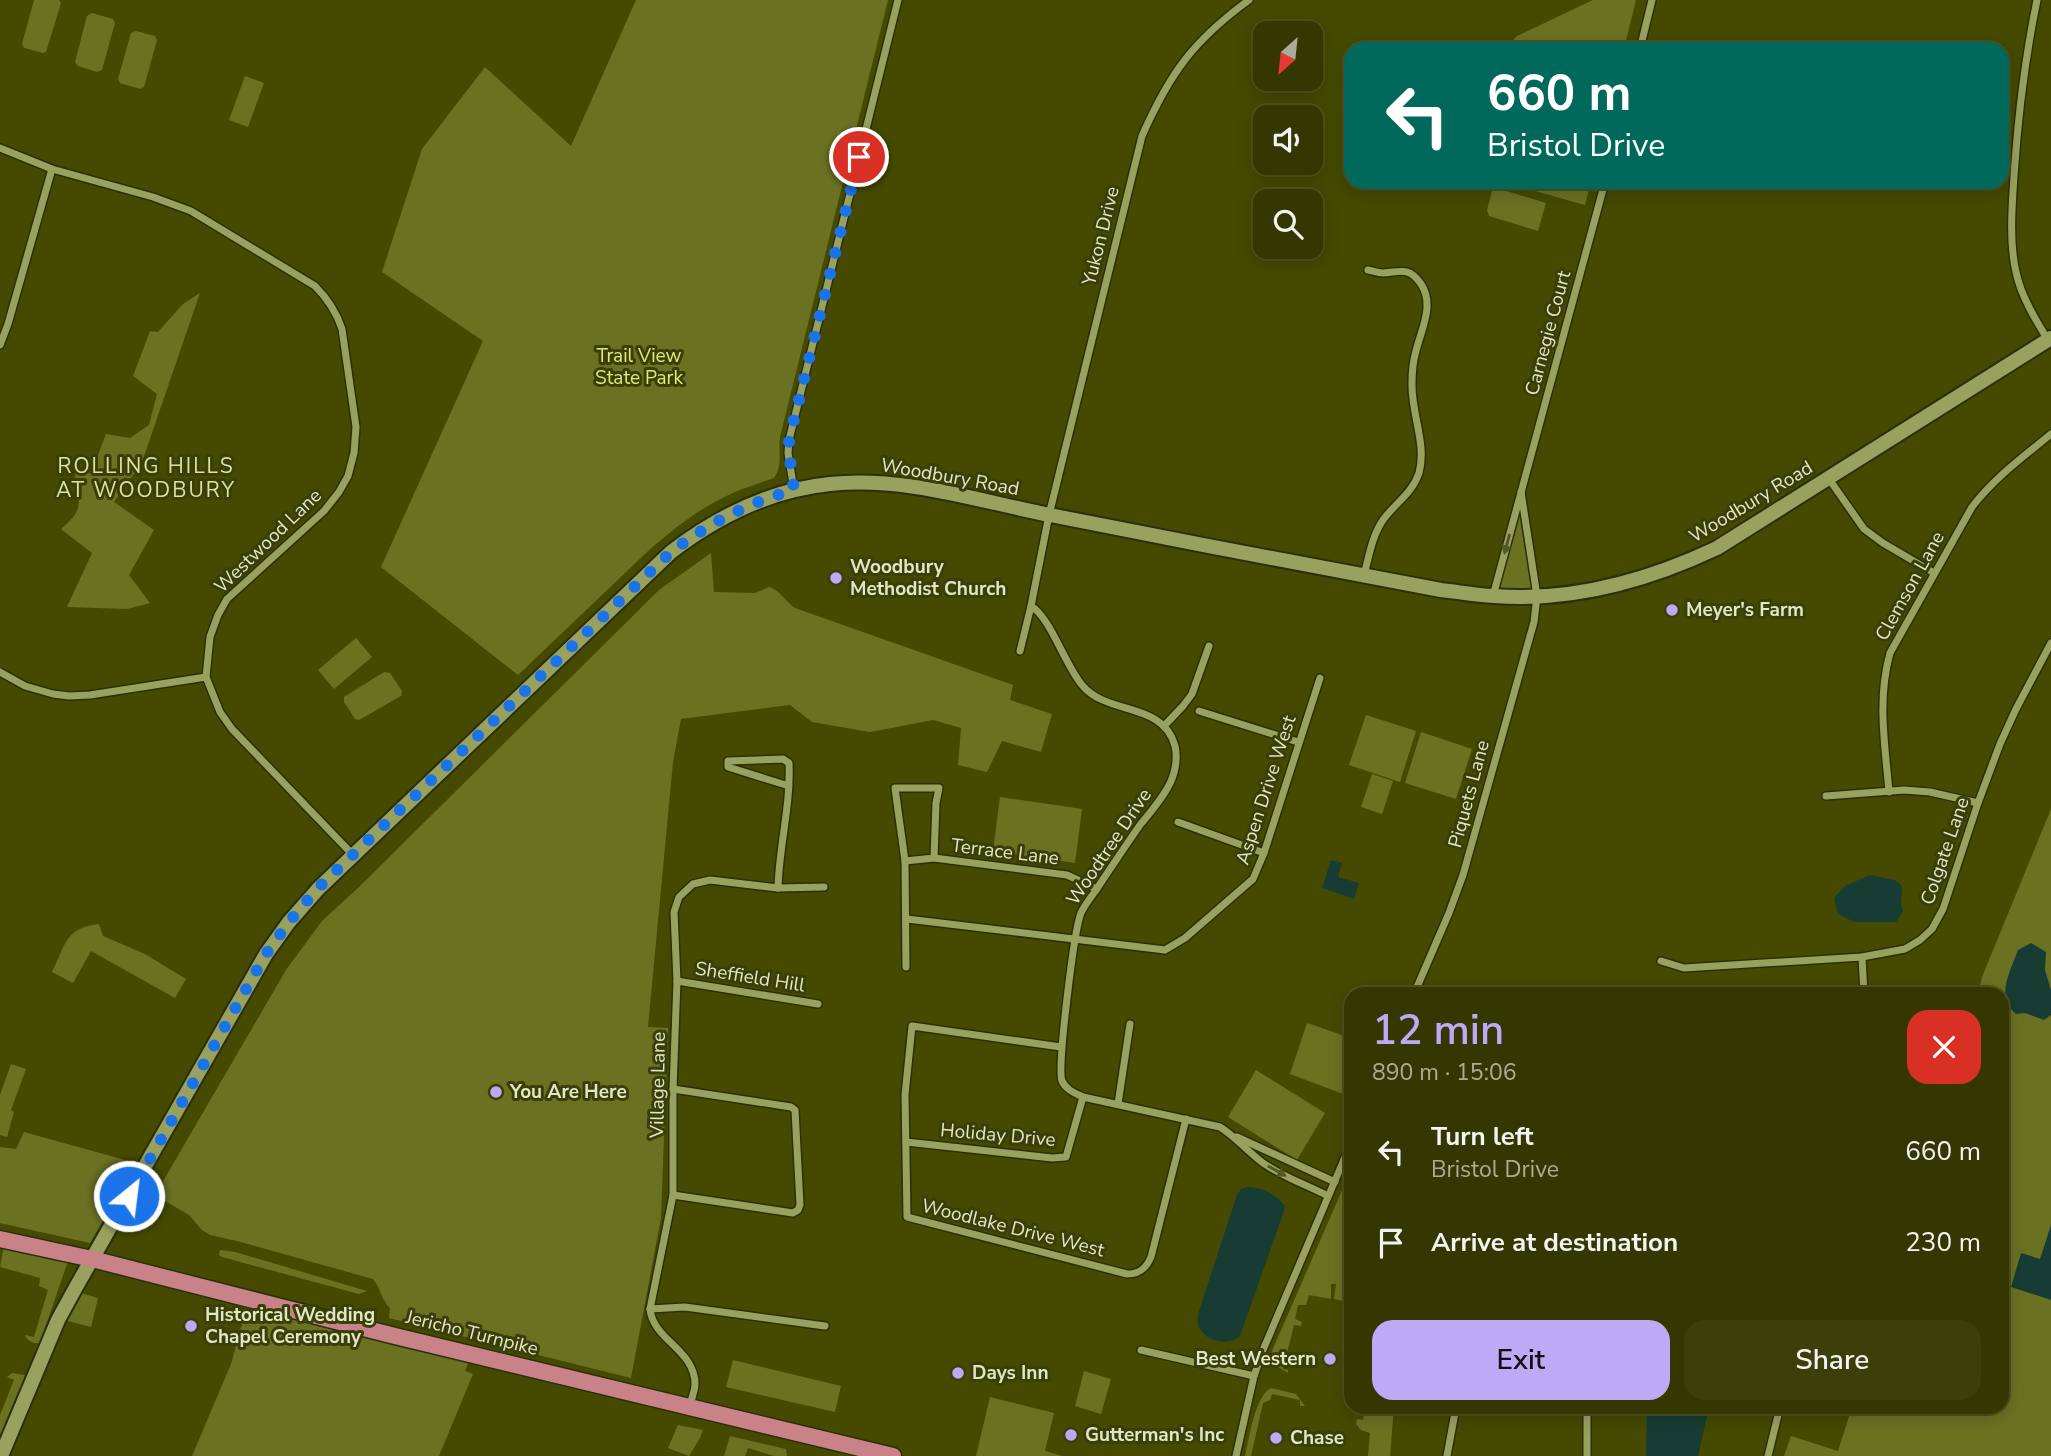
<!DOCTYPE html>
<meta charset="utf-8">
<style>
:root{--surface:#343800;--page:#3c3f0a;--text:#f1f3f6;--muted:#a9ac99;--line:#4e5222;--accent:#bcaaf6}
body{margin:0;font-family:"Nunito Sans",sans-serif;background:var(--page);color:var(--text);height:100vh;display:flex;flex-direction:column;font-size:26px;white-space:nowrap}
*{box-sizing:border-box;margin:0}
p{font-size:23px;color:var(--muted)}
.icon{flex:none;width:38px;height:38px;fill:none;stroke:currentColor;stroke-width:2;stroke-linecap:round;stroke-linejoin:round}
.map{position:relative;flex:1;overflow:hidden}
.side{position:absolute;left:1344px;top:987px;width:665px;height:427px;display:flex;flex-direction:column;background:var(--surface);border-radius:21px;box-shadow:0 4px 18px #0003,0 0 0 2px var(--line)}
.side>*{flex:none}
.guide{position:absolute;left:1344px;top:42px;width:665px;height:147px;border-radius:21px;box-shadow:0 4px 18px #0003,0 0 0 2px var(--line);background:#00695c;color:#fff;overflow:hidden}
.needle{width:46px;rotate:207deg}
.buttons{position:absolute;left:1253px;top:21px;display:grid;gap:14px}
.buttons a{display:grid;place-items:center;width:70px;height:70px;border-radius:14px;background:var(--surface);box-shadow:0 4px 18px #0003,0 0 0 2px var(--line);font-size:35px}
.pin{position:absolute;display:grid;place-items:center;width:60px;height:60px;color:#fff;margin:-30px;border:4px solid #fff;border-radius:50%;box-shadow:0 2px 7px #0007}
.me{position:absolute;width:77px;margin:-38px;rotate:29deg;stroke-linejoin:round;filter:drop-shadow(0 0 5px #0008)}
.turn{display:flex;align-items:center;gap:24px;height:147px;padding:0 28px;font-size:32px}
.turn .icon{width:91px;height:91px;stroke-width:2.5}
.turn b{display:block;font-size:49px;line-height:60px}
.round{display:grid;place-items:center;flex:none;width:74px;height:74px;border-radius:21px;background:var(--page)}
.summary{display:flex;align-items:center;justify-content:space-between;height:119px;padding:0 28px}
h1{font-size:42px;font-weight:600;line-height:52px;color:var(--accent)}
.cta{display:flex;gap:14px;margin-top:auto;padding:14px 28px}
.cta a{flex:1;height:80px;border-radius:21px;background:var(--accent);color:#111;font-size:28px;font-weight:600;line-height:80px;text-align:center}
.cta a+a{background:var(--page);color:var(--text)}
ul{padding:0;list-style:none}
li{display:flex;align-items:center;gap:21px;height:91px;padding:0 28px}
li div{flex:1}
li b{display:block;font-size:26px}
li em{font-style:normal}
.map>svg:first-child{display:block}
</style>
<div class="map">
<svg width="2051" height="1456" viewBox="0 0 2051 1456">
<rect width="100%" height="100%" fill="#454a00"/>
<g fill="#6a7222">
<path d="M34 0H59L61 3 46 52 43 53 24 48 22 44Z"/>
<path d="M636 0H888L780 437C778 452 783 465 774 478 760 483 746 487 733 493 701 507 673 529 647 552L518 675 381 567 483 341 382 272 422 149 485 67 571 146Z"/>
<path d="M1593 0H1636L1624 49H1505L1517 36Z"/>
<path d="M92 13 113 19 115 23 102 70 97 72 78 66 75 62 87 16Z"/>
<path d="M136 31 155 36 157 40 144 87 140 89 120 83 118 79 131 33Z"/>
<path d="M245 76 264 83 248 127 229 120Z"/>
<path d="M1503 182H1591L1585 205Z"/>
<path d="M1493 187 1546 203 1538 231 1489 216 1487 210Z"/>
<path d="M200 293 142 462 114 502 154 530 129 575 150 603 127 609 67 607 92 553 61 529C85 509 79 503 75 474L91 473 106 434 130 438 149 425 157 394 133 376 150 331 158 332 183 304Z"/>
<path d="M1520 497 1536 595H1494Z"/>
<path d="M711 553 714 592 755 593 769 587C780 590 785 601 795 608L1013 685 1010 700 1052 714 1041 752 1002 741 987 772 958 765 961 728 933 720 870 732 812 722 790 705 681 719 673 762 648 1027 668 1028 661 1218 631 1378 389 1318 390 1308C381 1300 381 1288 373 1279L237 1241 210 1235 202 1230 189 1215 155 1195 286 970 322 921 359 887 659 590Z"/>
<path d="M356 638 372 657 334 689 318 670Z"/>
<path d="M384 672 390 673 402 691 401 696 359 720 355 719 344 702V697Z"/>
<path d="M1366 715 1416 731 1400 782 1349 765Z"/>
<path d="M1421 732 1472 749 1456 799 1405 783Z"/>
<path d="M1372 774 1393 781 1382 814 1361 807Z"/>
<path d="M1000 797 1082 809 1075 863 993 851Z"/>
<path d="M2051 809V1456H1784L1791 1436 1838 1451 1852 1407H2002V994H1978L1982 977Z"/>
<path d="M99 924 103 936 145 954 186 979 175 998 91 951 73 983 52 972C66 944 65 928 99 924Z"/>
<path d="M1307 1023 1351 1038V1097L1290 1074Z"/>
<path d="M11 1064 26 1069 11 1110 14 1112 7 1137 0 1135V1095Z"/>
<path d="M1256 1070 1325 1113 1297 1160 1228 1117Z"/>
<path d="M24 1132 136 1163 90 1243 0 1223V1147L16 1149Z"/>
<path d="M1350 1172 1351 1303 1334 1299 1336 1284H1331V1299L1309 1295 1306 1305H1298L1295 1319 1302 1322 1301 1326 1294 1325 1283 1369 1288 1370V1373L1273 1364 1272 1351Z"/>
<path d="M5 1239 70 1255 40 1343C34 1344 27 1341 25 1335L34 1337 48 1290 39 1286 40 1278 0 1267Z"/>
<path d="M220 1250 235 1252 367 1291 359 1294 222 1257 219 1255Z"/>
<path d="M74 1291 98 1298 91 1327 60 1319Z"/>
<path d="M249 1299 469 1361 465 1371 473 1374 439 1456H192L231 1364Z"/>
<path d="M733 1360 841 1386 835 1412 726 1387Z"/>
<path d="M1084 1371 1111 1379 1101 1414 1075 1406Z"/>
<path d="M12 1373 24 1375 33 1380 0 1452V1415L14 1380 7 1377Z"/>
<path d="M1271 1388 1296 1394 1305 1406H1300V1400L1272 1394 1270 1400 1263 1403 1251 1456H1245C1249 1439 1255 1396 1271 1388Z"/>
<path d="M990 1397 1054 1413 1045 1451 1062 1456H976Z"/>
<path d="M1366 1407H1394L1390 1456H1368L1370 1433 1361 1430 1356 1424 1357 1419 1363 1420Z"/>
<path d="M678 1425 703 1430 700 1438 689 1456 668 1448Z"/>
<path d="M730 1436 786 1449 787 1456H774L748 1448 745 1456H724Z"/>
</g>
<g fill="#173c33">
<path d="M1331 860 1342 863 1338 877 1359 883 1354 899 1322 888Z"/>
<path d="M1870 875 1895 880 1902 886 1901 904 1903 911 1896 922H1854L1838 914 1834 898 1845 886Z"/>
<path d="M2031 943 2046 952 2045 970 2051 990V1015L2044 1020 2025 1013 2016 1014C1995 997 2010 972 2018 950Z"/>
<path d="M1247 1187C1261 1187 1276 1194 1285 1206L1284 1211 1240 1336C1228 1347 1201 1341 1198 1323 1197 1319 1199 1315 1199 1311L1237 1195 1241 1189Z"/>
<path d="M2051 1225V1300L2011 1287 2021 1253 2040 1259Z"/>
<path d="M1647 1407H1709L1698 1456H1646Z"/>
</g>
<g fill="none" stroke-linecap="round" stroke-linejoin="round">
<g stroke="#2b2f0b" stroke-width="10">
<g id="minor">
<path d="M1249 0C1193 41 1170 73 1142 136L1049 515 1031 606C1050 617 1065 665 1082 685 1107 716 1163 701 1175 746 1178 759 1175 775 1168 787 1161 800 1150 813 1140 825 1126 845 1112 866 1098 887 1093 895 1085 904 1081 913 1074 930 1057 1068 1062 1081 1066 1090 1075 1093 1083 1097L1220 1127C1236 1137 1248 1152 1263 1163 1283 1177 1307 1185 1328 1196"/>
<path d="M2037 0C2025 58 2018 116 2014 176 2012 206 2009 242 2016 272 2021 296 2035 319 2048 340"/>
<path d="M1640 49 1652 0"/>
<path d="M0 148 52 169 153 197 191 211 315 286C328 299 336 311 342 329L356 427 354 453 348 476 339 492 324 511 227 599 218 615 210 637 206 677 220 712 232 729 353 855"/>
<path d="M0 345 8 324 52 169"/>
<path d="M1829 479 1864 529 1883 543 1934 573"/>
<path d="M794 490 788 453 789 440 898 0"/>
<path d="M1364 575C1369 556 1372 536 1383 520 1395 503 1412 494 1419 473 1427 444 1411 413 1412 383 1412 373 1413 361 1416 351 1421 330 1435 305 1421 284 1409 266 1400 272 1383 273 1378 273 1373 271 1368 270"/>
<path d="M1493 596 1605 182"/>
<path d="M1020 651 1031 606"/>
<path d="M0 672 25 686 53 694 69 696 90 695 206 677"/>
<path d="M1199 711 1298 742"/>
<path d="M1165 725 1183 706 1192 694 1209 646"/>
<path d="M1889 792C1885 744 1877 700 1890 653L1972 507C1994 478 2023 457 2051 434"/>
<path d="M1826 796 1904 790 1930 792 1978 803"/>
<path d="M1178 822 1264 853"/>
<path d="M905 861 934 858 1067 875 1097 889"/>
<path d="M778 888C779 846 791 805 789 763L783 759 728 761V767L789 786"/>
<path d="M907 919 1165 950 1185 938 1253 879 1264 853 1320 678"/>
<path d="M1862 957 1864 994"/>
<path d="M1661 961 1684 968 1862 957 1905 949 1920 940 1932 929 1943 909 1978 803 2000 744 2016 709 2051 643"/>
<path d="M906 967 905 861 895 788H939L936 803 934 858"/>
<path d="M677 981 818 1004"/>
<path d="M1414 994 1449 913 1463 875 1534 622 1537 596 1521 492"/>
<path d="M1061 1047 912 1026 905 1095 907 1217 1127 1274C1139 1274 1146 1269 1151 1257L1186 1119"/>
<path d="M673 1089 791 1107 795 1110 800 1205 798 1210 793 1213 673 1195"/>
<path d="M1118 1104 1130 1024"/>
<path d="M1237 1137 1335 1182"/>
<path d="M906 1142 1052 1158 1066 1157 1083 1097"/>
<path d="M650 1309 685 1307 825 1326"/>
<path d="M1141 1350 1254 1376"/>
<path d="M690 1406C691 1399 695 1391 695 1384 695 1350 653 1340 650 1309L673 1195V1089L677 981 674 912 679 897 693 884 710 880 778 888 824 887"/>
<path d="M1587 1407V1456"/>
<path d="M1236 1456 1254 1376 1263 1350 1351 1143"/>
<path d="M1447 1456 1456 1407"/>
<path d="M1768 1456 1780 1407"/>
</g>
</g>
<g stroke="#2b2f0b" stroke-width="18">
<path id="secondary" d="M1 1456 58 1320 76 1287 266 954 289 922 318 889 671 552C718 516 770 490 830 484 904 476 978 501 1050 515 1180 541 1311 566 1441 590 1459 592 1476 595 1494 596 1572 602 1647 581 1717 548L2051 338"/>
</g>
<g stroke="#2b2f0b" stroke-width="19">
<path id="primary" d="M0 1239 92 1259 395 1336 893 1456"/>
</g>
<use href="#minor" stroke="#99a15f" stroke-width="7"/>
<use href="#secondary" stroke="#99a15f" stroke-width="14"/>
<use href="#primary" stroke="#ca8289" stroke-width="16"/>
</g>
<defs><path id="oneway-solid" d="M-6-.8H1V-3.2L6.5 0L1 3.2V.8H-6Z" transform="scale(1.75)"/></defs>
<g fill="#52581f">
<use href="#oneway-solid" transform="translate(1507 544) rotate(105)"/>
<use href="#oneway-solid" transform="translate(1277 1171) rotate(29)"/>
</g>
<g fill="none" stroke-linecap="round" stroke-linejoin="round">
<path stroke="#1a73e8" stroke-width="12" stroke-dasharray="0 21.6" d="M129 1196 266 954 289 922 318 888 671 552C709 523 748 503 794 490L789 453V440L859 157"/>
</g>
<g fill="#bcaaf6" stroke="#3a3f0a" stroke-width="2.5">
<circle cx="836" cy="578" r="7"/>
<circle cx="1672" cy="610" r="7"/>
<circle cx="496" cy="1092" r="7"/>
<circle cx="191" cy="1326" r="7"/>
<circle cx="1330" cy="1359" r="7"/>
<circle cx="958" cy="1373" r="7"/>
<circle cx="1071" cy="1435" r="7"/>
<circle cx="1276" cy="1438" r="7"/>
</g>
<g text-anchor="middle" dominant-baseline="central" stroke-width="6" stroke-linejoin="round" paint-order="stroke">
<g font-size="19" fill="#e1e6c4" stroke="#3a3f0a">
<text transform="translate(1101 236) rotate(-76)">Yukon Drive</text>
<text transform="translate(1548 333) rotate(-75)">Carnegie Court</text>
<text transform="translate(950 477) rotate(10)">Woodbury Road</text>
<text transform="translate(1751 502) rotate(-31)">Woodbury Road</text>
<text transform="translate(268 541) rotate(-44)">Westwood Lane</text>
<text transform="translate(1910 586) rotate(-61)">Clemson Lane</text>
<text transform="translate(1266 790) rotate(-72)">Aspen Drive West</text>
<text transform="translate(1469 794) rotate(-75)">Piquets Lane</text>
<text transform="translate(1109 847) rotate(-56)">Woodtree Drive</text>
<text transform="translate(1945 851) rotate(-71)">Colgate Lane</text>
<text transform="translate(1005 852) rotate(7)">Terrace Lane</text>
<text transform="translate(750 977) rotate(9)">Sheffield Hill</text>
<text transform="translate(658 1085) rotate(-89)">Village Lane</text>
<text transform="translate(998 1135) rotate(5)">Holiday Drive</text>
<text transform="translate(1013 1228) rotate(14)">Woodlake Drive West</text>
<text transform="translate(472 1333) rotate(14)">Jericho Turnpike</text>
</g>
<g font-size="19" fill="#deec74" stroke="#3a3f0a">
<text x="639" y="356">Trail View<tspan x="639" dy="22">State Park</tspan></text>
</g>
<g font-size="19" font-weight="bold" fill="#e1e6c4" stroke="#3a3f0a" text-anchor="start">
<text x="850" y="567">Woodbury<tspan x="850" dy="22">Methodist Church</tspan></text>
<text x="1686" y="610">Meyer's Farm</text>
<text x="510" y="1092">You Are Here</text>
<text x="205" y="1315">Historical Wedding<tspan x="205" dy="22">Chapel Ceremony</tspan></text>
<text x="1316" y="1359" text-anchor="end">Best Western</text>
<text x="972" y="1373">Days Inn</text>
<text x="1085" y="1435">Gutterman's Inc</text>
<text x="1290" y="1438">Chase</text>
</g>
<g font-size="21" letter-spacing="2" fill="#dae49f" stroke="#3a3f0a">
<text x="146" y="466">ROLLING HILLS<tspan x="146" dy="24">AT WOODBURY</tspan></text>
</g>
</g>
</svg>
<div class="buttons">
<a><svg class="needle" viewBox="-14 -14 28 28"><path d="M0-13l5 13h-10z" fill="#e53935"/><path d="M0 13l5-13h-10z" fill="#a9ac99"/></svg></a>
<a><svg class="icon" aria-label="sound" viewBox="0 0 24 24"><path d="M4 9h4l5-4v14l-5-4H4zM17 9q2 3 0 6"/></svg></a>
<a><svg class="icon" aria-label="search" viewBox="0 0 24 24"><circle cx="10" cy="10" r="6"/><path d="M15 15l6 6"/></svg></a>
</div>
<div class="pin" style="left:859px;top:157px;background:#d93025"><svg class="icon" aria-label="arrive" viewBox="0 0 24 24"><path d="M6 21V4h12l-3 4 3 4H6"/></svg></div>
<svg class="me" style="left:129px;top:1196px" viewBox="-20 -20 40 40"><circle r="17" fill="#1a73e8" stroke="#fff" stroke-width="3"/><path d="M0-11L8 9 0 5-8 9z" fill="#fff"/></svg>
<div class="guide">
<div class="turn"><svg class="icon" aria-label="left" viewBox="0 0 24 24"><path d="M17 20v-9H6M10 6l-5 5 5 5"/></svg><div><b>660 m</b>Bristol Drive</div></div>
</div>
<section class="side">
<div class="summary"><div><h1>12 min</h1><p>890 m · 15:06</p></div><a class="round" style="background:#d93025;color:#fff"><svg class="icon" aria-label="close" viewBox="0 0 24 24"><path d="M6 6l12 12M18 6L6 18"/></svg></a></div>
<ul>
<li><svg class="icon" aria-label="left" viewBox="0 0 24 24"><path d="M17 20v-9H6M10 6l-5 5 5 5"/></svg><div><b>Turn left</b><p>Bristol Drive</p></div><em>660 m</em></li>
<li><svg class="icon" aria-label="arrive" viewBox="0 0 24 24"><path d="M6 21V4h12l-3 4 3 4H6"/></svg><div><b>Arrive at destination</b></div><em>230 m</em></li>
</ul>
<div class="cta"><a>Exit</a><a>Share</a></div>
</section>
</div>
